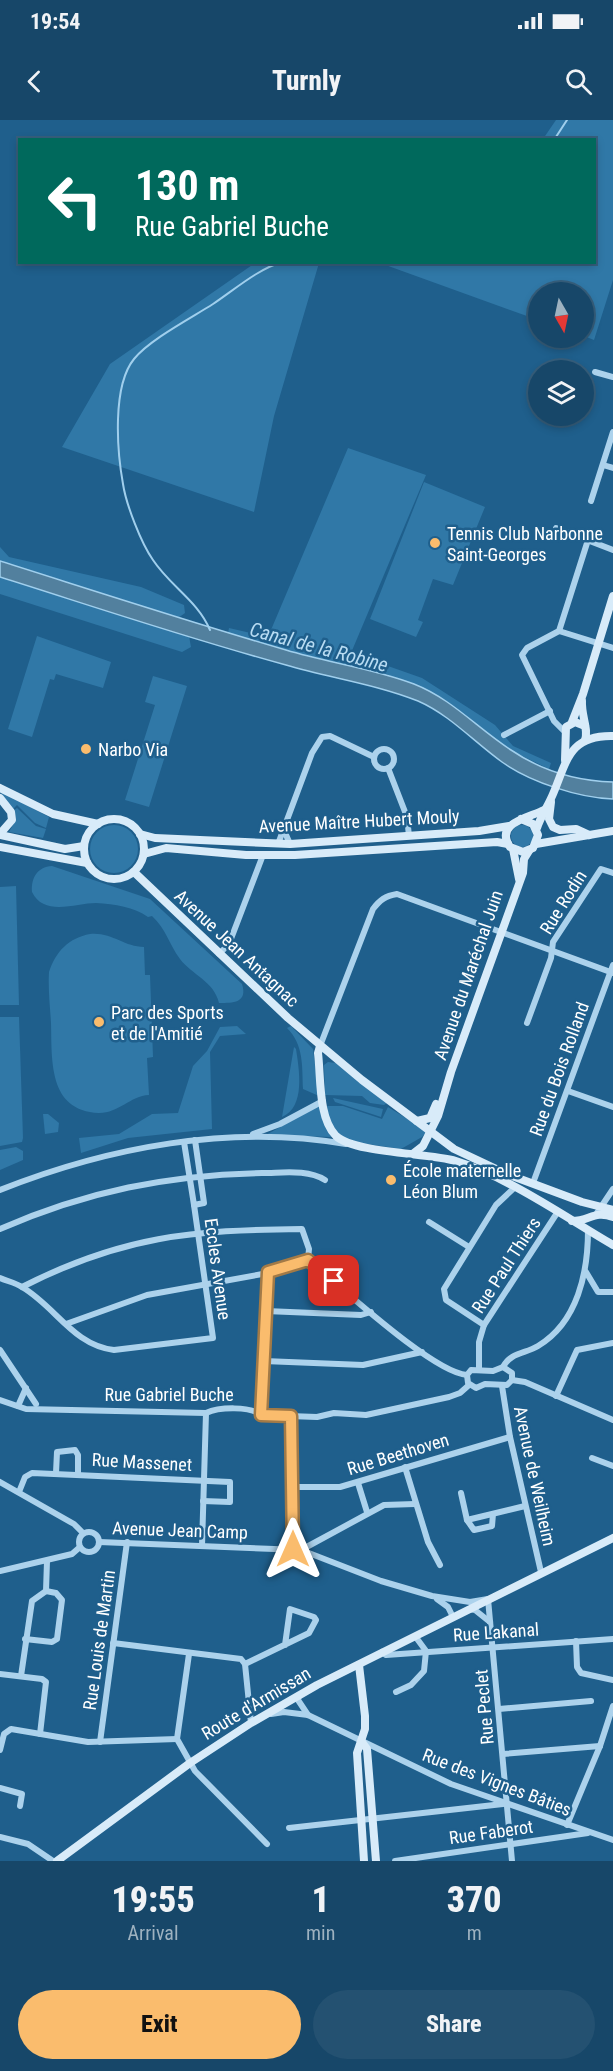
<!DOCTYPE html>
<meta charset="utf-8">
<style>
:root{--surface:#174769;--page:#245171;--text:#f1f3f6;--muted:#9eb2c0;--line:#365f7d;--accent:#fabc6d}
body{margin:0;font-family:"Roboto Condensed",sans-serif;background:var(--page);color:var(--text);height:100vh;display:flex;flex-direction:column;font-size:22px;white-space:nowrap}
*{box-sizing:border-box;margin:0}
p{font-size:20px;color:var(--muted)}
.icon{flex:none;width:33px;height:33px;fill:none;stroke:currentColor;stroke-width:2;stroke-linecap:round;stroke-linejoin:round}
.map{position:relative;height:1741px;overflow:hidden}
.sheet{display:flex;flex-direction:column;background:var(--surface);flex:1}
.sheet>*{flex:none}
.banner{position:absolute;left:18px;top:18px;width:578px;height:126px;border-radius:0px;box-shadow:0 3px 9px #0003,0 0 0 2px var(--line);background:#00695c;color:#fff;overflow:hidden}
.needle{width:39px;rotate:171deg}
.controls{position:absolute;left:528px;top:162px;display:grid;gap:12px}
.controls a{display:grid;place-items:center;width:66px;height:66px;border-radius:50%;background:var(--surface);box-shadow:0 3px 9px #0003,0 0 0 2px var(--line);font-size:30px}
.pin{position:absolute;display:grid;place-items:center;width:51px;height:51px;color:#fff;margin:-26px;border-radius:12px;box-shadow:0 3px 9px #0006}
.me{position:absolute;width:66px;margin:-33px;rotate:0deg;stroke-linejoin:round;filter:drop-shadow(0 0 4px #0008)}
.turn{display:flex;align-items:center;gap:21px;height:126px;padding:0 18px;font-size:27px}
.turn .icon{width:78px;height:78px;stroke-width:2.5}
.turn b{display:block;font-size:42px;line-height:51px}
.eta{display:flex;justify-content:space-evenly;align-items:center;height:102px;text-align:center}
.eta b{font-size:36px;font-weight:800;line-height:42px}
.cta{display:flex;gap:12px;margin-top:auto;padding:12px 18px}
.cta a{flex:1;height:69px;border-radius:36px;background:var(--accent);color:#111;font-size:24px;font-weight:800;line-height:69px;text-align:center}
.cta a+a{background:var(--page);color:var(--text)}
.status{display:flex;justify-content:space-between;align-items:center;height:42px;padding:0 30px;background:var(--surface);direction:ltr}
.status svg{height:16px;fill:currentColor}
header{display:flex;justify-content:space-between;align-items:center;height:78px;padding:0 18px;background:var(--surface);font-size:27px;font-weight:800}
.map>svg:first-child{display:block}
</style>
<div class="status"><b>19:54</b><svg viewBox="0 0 49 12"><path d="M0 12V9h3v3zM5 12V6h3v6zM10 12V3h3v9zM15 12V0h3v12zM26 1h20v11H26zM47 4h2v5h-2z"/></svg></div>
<header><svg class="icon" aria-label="back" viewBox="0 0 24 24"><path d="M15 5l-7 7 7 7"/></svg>Turnly<svg class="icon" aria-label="search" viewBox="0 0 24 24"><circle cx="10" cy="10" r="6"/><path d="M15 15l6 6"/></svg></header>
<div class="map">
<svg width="613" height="1741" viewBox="0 0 613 1741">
<rect width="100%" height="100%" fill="#1f5f8c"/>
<g fill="#3078a7">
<path d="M556 0H613V160L594 220 584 216V172H538V200L380 143 594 142V20L543 19Z"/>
<path d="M255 143H319L274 296 254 392 62 327 110 244Z"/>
<path d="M348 328 426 355 351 533 422 558 495 605 513 626 551 643 549 649 510 630 387 554 292 532 228 513 229 508 268 517Z"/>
<path d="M424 362 485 387 453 465 433 459 418 500 423 502 416 517 370 499Z"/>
<path d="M0 427 9 437 141 467 184 485 185 493 178 498 0 441Z"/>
<path d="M0 457 189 516 191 527 182 532 0 474Z"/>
<path d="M37 516 111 542 103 568 56 554 54 560 50 559 32 617 8 609Z"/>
<path d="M153 556 187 566 149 687 125 680 155 585 145 582Z"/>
<path d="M0 671 49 697 46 708 35 703 17 685 12 690Z"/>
<path d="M17 688 36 706 46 709 43 718 9 712 14 703 13 691Z"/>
<circle cx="522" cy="716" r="11"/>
<circle cx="114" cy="729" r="24"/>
<path d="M52 746 150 779 242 864C248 883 233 883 219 883 214 861 192 855 180 839 169 824 166 809 152 796L148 797C134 787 115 784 96 783 76 783 44 797 32 772 31 758 37 747 52 746Z"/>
<path d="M16 766 19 885H0V767Z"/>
<path d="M90 814C112 812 124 827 144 827L145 855H150L153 937 147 938 149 975C130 976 119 993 99 993 48 991 52 940 51 903 50 886 48 869 49 852 56 831 69 818 90 814Z"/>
<path d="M0 897H19L23 1018 22 1022 0 1026Z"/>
<path d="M237 906 246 914 220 916 210 932 212 1009 128 1018 81 1033 79 1018 119 1014 152 994 178 993 193 946 207 931 220 907Z"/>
<path d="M291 906 313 929 319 976 303 969C302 946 304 925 287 908Z"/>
<path d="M294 927 296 929C299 949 306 987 282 997Z"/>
<path d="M328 942 336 943 387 983 384 985 370 983 362 976 325 975 324 945Z"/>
<path d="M333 978 383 989 381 997 335 982Z"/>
<path d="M321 984 325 1007 332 1017 266 1015Z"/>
<path d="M327 986H343L382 999 388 987 427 1011 422 1017 401 1029 347 1021 330 1006Z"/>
<path d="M43 994H48L59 1003 58 1012 45 1014Z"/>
<path d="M16 1027 23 1031V1040L0 1050V1030Z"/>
</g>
<path fill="#52809e" stroke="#a0cfed" stroke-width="1.5" d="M0 441C95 471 190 502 286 530 329 543 372 548 414 564 452 579 477 608 511 630 542 651 576 661 613 662V679C579 678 530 662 502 642 474 622 450 595 418 581 375 564 330 558 286 545 190 519 95 487 0 457Z"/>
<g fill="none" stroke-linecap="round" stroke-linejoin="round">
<g stroke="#a0cfed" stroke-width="2">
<path d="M554 20 567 0"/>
<path d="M210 510C198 481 170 466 153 440 141 423 126 384 123 364 117 331 112 266 134 239 149 220 191 198 213 184 234 170 259 148 283 142"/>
</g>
<g stroke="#acd2ec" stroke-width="6">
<path d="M595 252 613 257"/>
<path d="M603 345 613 348"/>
<path d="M591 381 613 312"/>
<path d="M556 408 613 430"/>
<path d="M559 511 613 528"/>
<path d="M564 611 554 601 522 535 527 528 559 511 588 420"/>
<path d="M504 615 550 591"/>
<circle cx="384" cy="639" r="10"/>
<path d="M388 648 407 697 409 716"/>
<path d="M283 708 290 724"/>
<path d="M278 724 312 633 322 617 330 616 374 637"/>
<path d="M219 834 229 824 263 735"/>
<path d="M527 903 551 838 553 822 601 749 613 753"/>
<path d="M320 926 373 789C380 780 385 776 397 774L613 853"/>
<path d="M568 971 613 987"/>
<path d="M253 1014 280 1004 323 981"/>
<path d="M184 1022 194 1085 204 1083 195 1020"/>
<path d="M533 1063 613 845"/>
<path d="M0 1070C108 1027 231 1004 346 1024"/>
<path d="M597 1093 613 1069"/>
<path d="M429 1102 469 1127"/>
<path d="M0 1109C87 1071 168 1055 262 1053 283 1053 307 1049 325 1060"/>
<path d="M308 1140C339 1165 433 1253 467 1255"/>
<path d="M586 1152 598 1172H613"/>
<path d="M0 1158C7 1161 16 1163 22 1167 56 1187 73 1225 114 1230L213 1218 194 1085"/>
<path d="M22 1167C122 1116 192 1110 302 1109L309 1129 308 1140"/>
<path d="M266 1191 361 1195 371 1192"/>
<path d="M66 1204 147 1175 268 1153 308 1140"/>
<path d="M484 1205 446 1180 444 1169 496 1085 514 1068"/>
<path d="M0 1230 36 1284"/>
<path d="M264 1241 363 1245 422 1232"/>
<path d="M503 1247C511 1232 525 1234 538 1226 578 1202 588 1152 588 1110"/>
<path d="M503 1247 512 1253V1260L507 1265 485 1264 476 1268 468 1263 467 1255 471 1250 493 1251Z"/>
<path d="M479 1249V1222L484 1205 557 1093"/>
<path d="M512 1260 525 1262 613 1300"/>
<path d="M502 1266 510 1317 541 1452"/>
<path d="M556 1276 577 1230 613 1223"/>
<path d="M0 1280 26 1289 206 1293C219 1287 250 1286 261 1295L317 1297 334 1293 366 1295 449 1277 460 1273 469 1265"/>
<path d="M18 1286 26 1268"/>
<path d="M261 1295 268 1153"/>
<path d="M291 1296 293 1429"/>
<path d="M592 1338 613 1346"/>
<path d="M405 1347 428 1422 440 1445"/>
<path d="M56 1353 57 1332 75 1330 78 1335V1354"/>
<path d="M0 1362 74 1404 83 1413"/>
<path d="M358 1363 367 1392"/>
<path d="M293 1367H340L510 1317"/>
<path d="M19 1372 25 1357 32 1353 230 1362V1382L203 1381"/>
<path d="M461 1373 467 1400"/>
<path d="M493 1394 492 1406 474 1410 467 1400 525 1386"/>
<circle cx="89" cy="1422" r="10"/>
<path d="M99 1422 301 1430 381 1461 432 1476 470 1482 488 1479 512 1741"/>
<path d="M202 1426 206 1293"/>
<path d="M301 1430 384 1385 415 1384"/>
<path d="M0 1451 72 1434 80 1427"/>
<path d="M437 1479 448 1487 453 1497"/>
<path d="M469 1489 475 1490 490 1502"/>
<path d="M25 1519 52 1522 57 1519 62 1480 56 1473 46 1471"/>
<path d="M576 1521 577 1547 581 1553 613 1560"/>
<path d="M113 1523 241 1539 245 1544 251 1603"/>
<path d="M382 1532 386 1535 613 1519"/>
<path d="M189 1534 177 1619 195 1651 267 1724"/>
<path d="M245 1544 309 1513 316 1500 314 1497 290 1489 285 1525"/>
<path d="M0 1554 42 1559 46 1562 40 1614"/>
<path d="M21 1556 32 1481 46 1471 47 1441"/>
<path d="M396 1572 411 1565 424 1551 426 1531 415 1516"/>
<path d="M299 1575 298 1580 308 1595"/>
<path d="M499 1589 591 1581"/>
<path d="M271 1594 284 1592 308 1595 451 1664 613 1720"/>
<path d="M100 1622 127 1422"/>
<path d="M0 1630 4 1614 11 1609 88 1622 177 1619"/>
<path d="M503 1634 600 1626"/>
<path d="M0 1668 22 1674 20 1686"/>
<path d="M567 1705 600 1626 613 1586"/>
<path d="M289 1708 503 1684"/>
<path d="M0 1717 28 1724 53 1741"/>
<path d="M395 1741 588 1713"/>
</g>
<g stroke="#d8ebf9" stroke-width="8">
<path d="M582 581C581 595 589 610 585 620"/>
<path d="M572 602 583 574 613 476"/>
<path d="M565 640 566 607 575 602 585 606"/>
<path d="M0 668 53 694 98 704"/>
<path d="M0 678 11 692 12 700 0 714"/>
<path d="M551 682 549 699 553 707 560 710 576 709 589 715"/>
<path d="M521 699 533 704 538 715 533 728 523 732 510 727C494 703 528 698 544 690"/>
<circle cx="114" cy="729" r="30"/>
<path d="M537 708C541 696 548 686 553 674 567 641 569 615 613 616"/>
<path d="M140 714 155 718 290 724 479 711 509 706"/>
<path d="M0 715 65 729 84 726"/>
<path d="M536 724 613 711"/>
<path d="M0 727 87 743"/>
<path d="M513 729 519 759"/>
<path d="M144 734 166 728 246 735H295L497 722 508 724"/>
<path d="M134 752 288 898 362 960 454 1029 507 1054 582 1082 613 1090"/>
<path d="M320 926 318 933C321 957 318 998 336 1016 354 1033 428 1033 456 1041 508 1057 565 1097 613 1125"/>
<path d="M417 1001 430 998 436 984"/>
<path d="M414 1033 423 1026 438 996 451 952 523 753 524 739 529 731"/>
<path d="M572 1101C590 1101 594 1090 613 1097"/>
<path d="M359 1545 365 1596V1609L357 1633 364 1741"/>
<path d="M362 1622 367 1629 376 1741"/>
<path d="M57 1741 190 1643 251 1603 317 1565 613 1418"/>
</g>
</g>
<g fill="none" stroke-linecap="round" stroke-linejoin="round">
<g stroke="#a27a47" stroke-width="15">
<path id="route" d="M293 1429 291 1296 261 1295 268 1152 308 1140 334 1161"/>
</g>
<use href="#route" stroke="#fabc6d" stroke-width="10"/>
</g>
<g fill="#fabc6d" stroke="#1f5f8c" stroke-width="2">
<circle cx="435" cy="423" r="6"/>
<circle cx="86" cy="629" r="6"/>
<circle cx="99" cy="902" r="6"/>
<circle cx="391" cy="1060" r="6"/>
</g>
<g text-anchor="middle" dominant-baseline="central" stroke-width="5" stroke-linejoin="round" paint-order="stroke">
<g font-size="18" fill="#fff" stroke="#1f5f8c" text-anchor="start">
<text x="447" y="413">Tennis Club Narbonne<tspan x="447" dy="21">Saint-Georges</tspan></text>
<text x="98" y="629">Narbo Via</text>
<text x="111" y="892">Parc des Sports<tspan x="111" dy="21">et de l'Amitié</tspan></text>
<text x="403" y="1050">École maternelle<tspan x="403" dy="21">Léon Blum</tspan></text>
</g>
<g font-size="18" fill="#fff" stroke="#1f5f8c">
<text transform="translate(359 701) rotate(-3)">Avenue Maître Hubert Mouly</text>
<text transform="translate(563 782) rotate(-58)">Rue Rodin</text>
<text transform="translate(237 828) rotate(43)">Avenue Jean Antagnac</text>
<text transform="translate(468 855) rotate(-71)">Avenue du Maréchal Juin</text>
<text transform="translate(559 949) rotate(-70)">Rue du Bois Rolland</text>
<text transform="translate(506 1145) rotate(-57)">Rue Paul Thiers</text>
<text transform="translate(218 1149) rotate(82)">Eccles Avenue</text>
<text x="169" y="1274">Rue Gabriel Buche</text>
<text transform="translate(398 1334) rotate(-17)">Rue Beethoven</text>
<text transform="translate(142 1342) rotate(3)">Rue Massenet</text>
<text transform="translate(535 1356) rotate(78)">Avenue de Weilheim</text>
<text transform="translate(180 1410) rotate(2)">Avenue Jean Camp</text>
<text transform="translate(496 1512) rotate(-4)">Rue Lakanal</text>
<text transform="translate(99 1520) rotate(-82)">Rue Louis de Martin</text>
<text transform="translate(256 1583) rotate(-31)">Route d'Armissan</text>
<text transform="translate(484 1587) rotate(-95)">Rue Peclet</text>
<text transform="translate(497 1662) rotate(21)">Rue des Vignes Bâties</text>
<text transform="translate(491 1712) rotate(-8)">Rue Faberot</text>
</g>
<g font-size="20" font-style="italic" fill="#b8dcf3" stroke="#1f5f8c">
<text transform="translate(319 527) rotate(15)">Canal de la Robine</text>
</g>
</g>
</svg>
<div class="controls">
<a><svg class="needle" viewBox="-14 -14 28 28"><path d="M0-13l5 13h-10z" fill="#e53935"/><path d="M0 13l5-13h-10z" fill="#9eb2c0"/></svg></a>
<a><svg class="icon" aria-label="layers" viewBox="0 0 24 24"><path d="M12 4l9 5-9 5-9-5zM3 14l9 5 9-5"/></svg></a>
</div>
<div class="pin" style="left:334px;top:1161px;background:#d93025"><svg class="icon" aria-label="arrive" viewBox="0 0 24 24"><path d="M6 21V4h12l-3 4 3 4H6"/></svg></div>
<svg class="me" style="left:293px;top:1429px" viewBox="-20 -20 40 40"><path d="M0-17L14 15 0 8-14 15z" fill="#fabc6d" stroke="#fff" stroke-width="4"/></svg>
<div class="banner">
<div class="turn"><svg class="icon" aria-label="left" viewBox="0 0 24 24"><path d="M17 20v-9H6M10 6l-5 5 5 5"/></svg><div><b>130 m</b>Rue Gabriel Buche</div></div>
</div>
</div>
<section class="sheet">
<div class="eta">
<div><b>19:55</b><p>Arrival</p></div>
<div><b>1</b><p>min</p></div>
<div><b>370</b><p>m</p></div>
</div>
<div class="cta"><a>Exit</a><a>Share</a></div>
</section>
